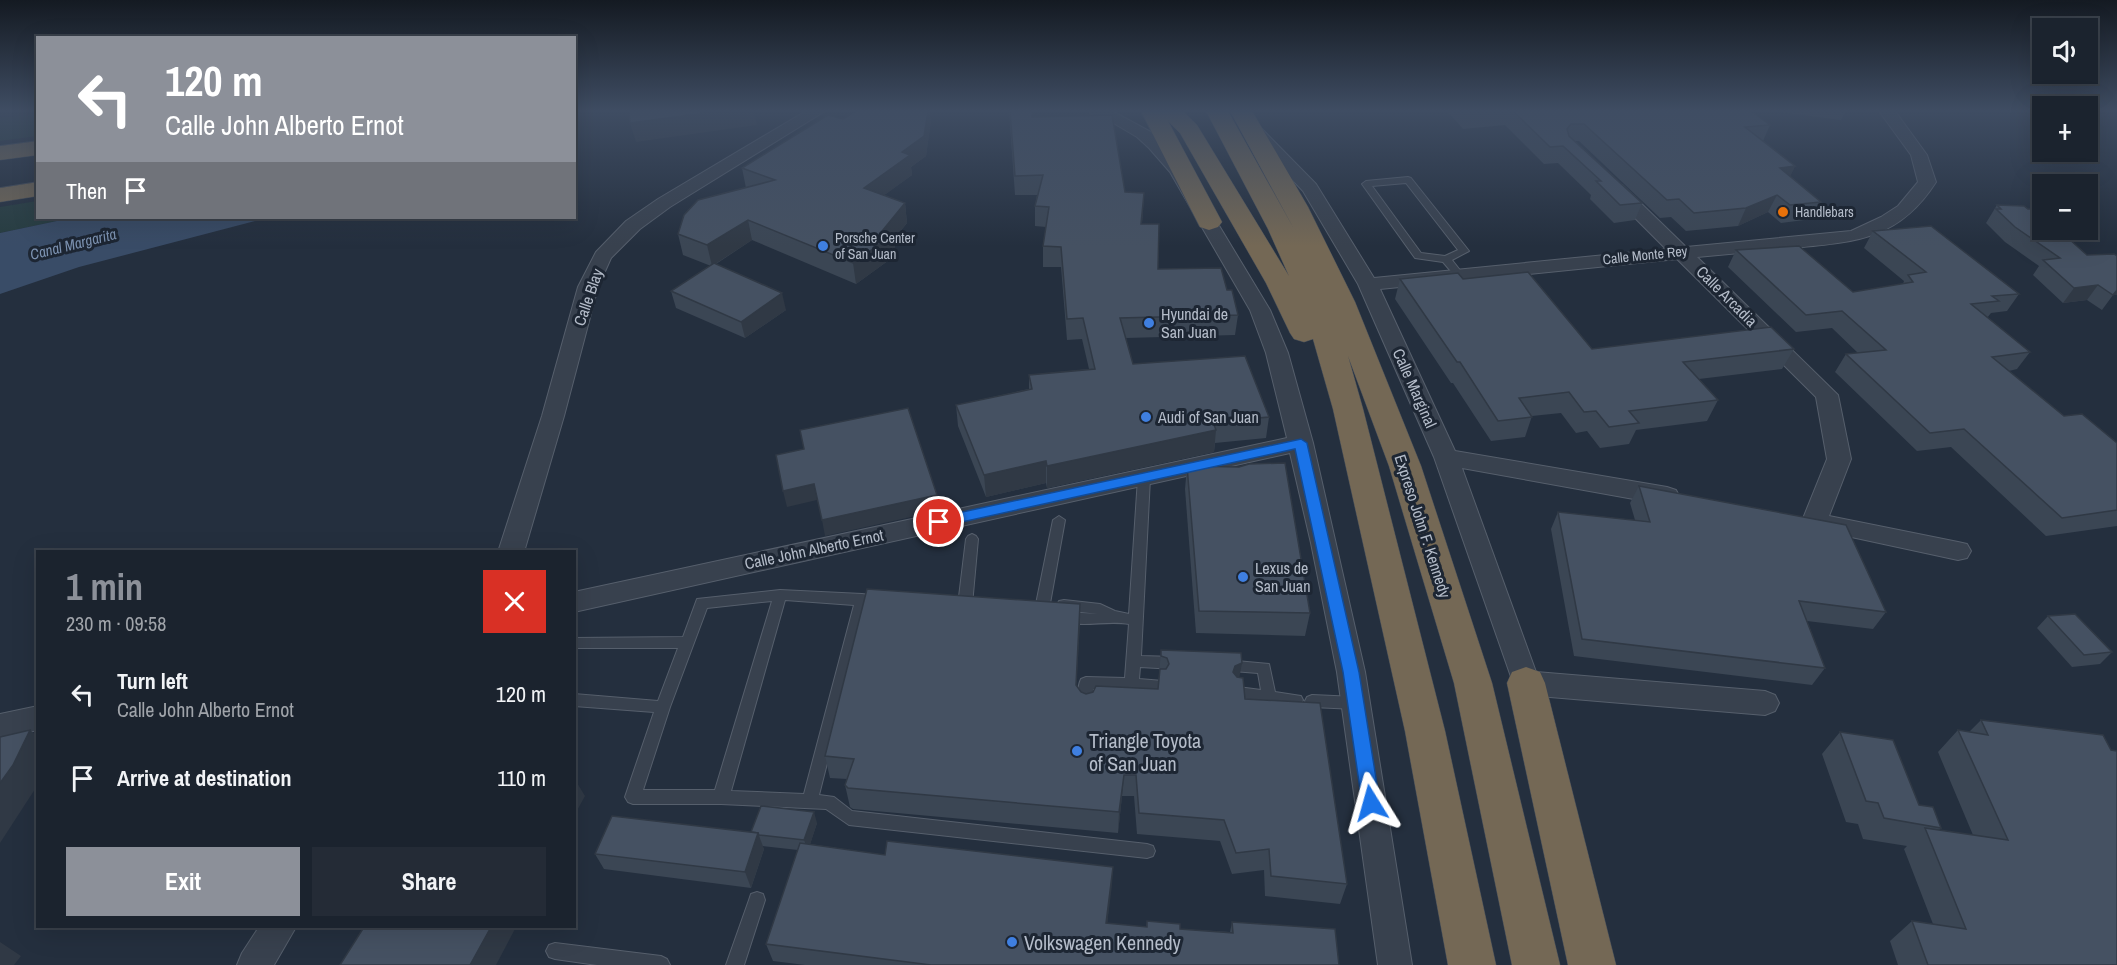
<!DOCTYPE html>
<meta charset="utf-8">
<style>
:root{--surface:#1b232e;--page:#242b36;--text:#f1f3f6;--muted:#a0a4aa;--line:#39404a;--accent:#8c9099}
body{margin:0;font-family:"Archivo Narrow",sans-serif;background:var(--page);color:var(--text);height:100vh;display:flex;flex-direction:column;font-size:22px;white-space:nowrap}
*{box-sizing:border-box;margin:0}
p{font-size:20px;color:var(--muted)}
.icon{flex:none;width:33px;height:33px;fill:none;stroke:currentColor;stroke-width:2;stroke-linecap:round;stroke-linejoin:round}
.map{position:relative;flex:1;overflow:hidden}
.drawer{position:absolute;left:36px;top:550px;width:540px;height:378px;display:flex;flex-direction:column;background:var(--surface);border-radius:0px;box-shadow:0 6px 24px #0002,0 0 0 2px var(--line)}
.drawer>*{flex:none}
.hud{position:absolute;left:36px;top:36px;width:540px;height:183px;border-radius:0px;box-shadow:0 6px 24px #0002,0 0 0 2px var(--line);background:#8c9099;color:#fff;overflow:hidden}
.fabs{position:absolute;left:2032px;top:18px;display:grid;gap:12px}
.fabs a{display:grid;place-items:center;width:66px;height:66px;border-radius:0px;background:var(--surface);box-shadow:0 6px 24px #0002,0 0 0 2px var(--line);font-size:30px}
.pin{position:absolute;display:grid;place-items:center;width:51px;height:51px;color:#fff;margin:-26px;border:3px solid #fff;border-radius:50%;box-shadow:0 2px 6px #0007}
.me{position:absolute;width:66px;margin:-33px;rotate:352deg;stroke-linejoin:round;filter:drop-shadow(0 0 4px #0008)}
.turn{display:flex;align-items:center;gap:21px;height:126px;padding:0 30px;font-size:27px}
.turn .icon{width:78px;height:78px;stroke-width:2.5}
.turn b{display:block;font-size:42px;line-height:51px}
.then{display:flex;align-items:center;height:57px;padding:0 30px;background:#0003;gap:12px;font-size:22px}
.round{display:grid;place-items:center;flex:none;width:63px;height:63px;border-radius:0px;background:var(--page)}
.headline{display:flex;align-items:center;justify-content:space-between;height:102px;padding:0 30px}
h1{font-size:36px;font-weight:700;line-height:45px;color:var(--accent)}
.button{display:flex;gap:12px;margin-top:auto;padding:12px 30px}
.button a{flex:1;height:69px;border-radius:0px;background:var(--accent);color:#fff;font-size:24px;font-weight:700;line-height:69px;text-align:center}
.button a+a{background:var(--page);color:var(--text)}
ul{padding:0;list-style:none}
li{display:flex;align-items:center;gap:18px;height:84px;padding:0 30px}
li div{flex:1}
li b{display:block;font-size:22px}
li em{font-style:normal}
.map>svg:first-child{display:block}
</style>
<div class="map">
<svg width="2117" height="965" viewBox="0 0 2117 965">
<rect width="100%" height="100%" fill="#242f3e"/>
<g fill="#263c3f">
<path d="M37 114V136L0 141V118Z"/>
<path d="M37 201 38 218H71L0 233V207Z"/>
</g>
<path fill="#394c67" d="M71 218H267L79 267 0 294V233Z"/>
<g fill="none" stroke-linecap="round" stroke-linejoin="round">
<g stroke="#565f6c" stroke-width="2">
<g id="lane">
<path d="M1408 177 1411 178 1469 251 1452 260 1463 274 1461 276H1455L1443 262 1415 258 1362 184 1366 181ZM1406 183 1458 250 1445 256 1421 253 1372 186Z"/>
<path d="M1144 474 1150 478 1141 656 1175 657 1180 659 1182 663 1180 667 1175 669 1140 667 1139 679 1163 681 1165 685 1163 689 1158 691 1093 689V708L1091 712 1086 714 1081 712C1077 704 1077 687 1081 679L1086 677 1125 678 1129 624C1106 620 1085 628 1061 621L1059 617 1061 613 1066 612 1098 614 1064 610 1059 609 1057 605 1059 601 1064 600 1100 604 1115 611 1129 614 1138 478Z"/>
<path d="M1059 516 1065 520 1049 609 1047 613 1042 614 1037 613 1035 609 1053 520Z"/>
<path d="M972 534 976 536 978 539 972 605 970 609 965 610 960 609 958 605 966 539 968 536Z"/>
<path d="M780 590 862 594 885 597 887 601 885 605H867L819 795 834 797 852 811 1147 844 1153 846 1155 851 1153 856 1147 858 849 825 826 809 721 804H633L628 802 625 797 654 712 574 706V694L658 701 678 648H574V638L683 637 697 599ZM785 600 854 605 804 794 731 791ZM772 601 715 790H643L670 707 707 608Z"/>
<path d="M1225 660 1269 664 1275 692 1301 696 1303 700 1301 704 1296 706 1233 697 1231 693 1233 689 1238 687 1261 690 1258 673 1220 670 1218 666 1220 662Z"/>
<path d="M1312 695 1356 697 1361 699 1363 703 1361 707 1356 709 1312 707 1307 705 1305 701 1307 697Z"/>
<path d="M757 892 763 894 765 900 744 965H726L749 900 751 894Z"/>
<path d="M555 943 661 956 667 959 670 965H597L555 959 549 957 546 951 549 945Z"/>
</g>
</g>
<g stroke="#565f6c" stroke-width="2">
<g id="street">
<path d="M806 111H825L670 207 640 229 611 258 598 287 564 416 524 552H498L542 416 578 287 596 252 626 221 658 199Z"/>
<path d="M1089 111H1112L1149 131 1161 140 1183 166 1270 310 1288 353 1313 443 1365 672 1412 965H1378L1337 672 1311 543 1290 453 574 612V592L1287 438 1266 353 1250 310 1170 172 1149 148 1137 137 1110 121 1091 114Z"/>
<path d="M1879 111H1895L1927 155 1936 182C1899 240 1855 242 1793 248 1761 251 1729 254 1697 257L1838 395 1851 459 1829 516 1958 542 1967 544 1971 551 1967 558 1958 560 1805 527 1802 521 1827 459 1816 397 1677 259 1380 289 1455 451 1667 487 1676 490 1679 496 1676 502 1667 505 1462 468 1536 672 1765 691 1775 695 1779 703 1775 711 1765 715 1526 695 1516 691 1434 457 1358 284 1303 191 1246 130 1254 125 1260 127 1316 184 1374 278 1666 249 1610 193 1607 189 1610 185H1622L1686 247 1851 231 1881 217 1898 206 1918 182 1911 155Z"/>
<path d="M38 706V730L0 738V714Z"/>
<path d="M259 927H296L274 965H237L242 953Z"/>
</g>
</g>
<g stroke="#434c59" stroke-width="1">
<g id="highway">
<path d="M1141 111H1183L1197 125 1289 276 1268 229 1206 111H1228L1294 229 1230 111H1252L1308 207 1355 302 1421 466 1492 683 1560 965H1512L1454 683 1389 466 1348 356 1363 409 1445 731 1496 965H1448L1405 731 1333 409 1313 339 1304 342 1294 339 1290 333 1266 283 1180 133 1168 121 1222 222 1218 227 1209 230 1200 227Z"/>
<path d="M38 141V155L0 160V146Z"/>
<path d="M38 182V196L0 202V188Z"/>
<path d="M1526 667 1540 672 1545 683 1616 965H1568L1507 683 1512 672Z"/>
</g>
</g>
<use href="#lane" fill="#38414e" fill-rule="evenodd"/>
<use href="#street" fill="#38414e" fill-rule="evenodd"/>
<use href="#highway" fill="#746855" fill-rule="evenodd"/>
</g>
<g fill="#3b4654">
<path d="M1009 111H1032V117L1125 192 1144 193 1142 224 1158 269 1227 290 1238 315 1235 335 1126 338 1133 364 1269 417 1266 438 1215 443 1214 452 1047 488 1046 483 986 497 958 426 956 405 1029 389V375L1089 369 1082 339 1067 340 1061 267H1043V246L1046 227 1035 226V206L1037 195H1015Z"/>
<path d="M1447 111H1751L1770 125 1763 141 1795 166 1790 176 1821 202 1812 219 1781 223 1768 212 1738 226 1686 231 1671 217 1660 218 1579 141H1575L1642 203 1635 220 1614 223 1590 199 1591 195 1558 163 1544 164 1505 125 1463 129Z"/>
<path d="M1773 111H1846L1841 120Z"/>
<path d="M843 119 931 120 926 156 911 167 912 175 884 195 905 203 907 223 894 239 896 255 856 284 752 240 716 264 786 310 745 338 676 308 671 291 711 266 683 255 678 234 746 188 742 168Z"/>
<path d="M1997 205 2087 255 2117 256V295H2113L2102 310 2087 300 2063 303 2033 275 2039 266 2005 242 1986 223Z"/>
<path d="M1873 231 2019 294 2007 311 1991 313 1987 318 2030 352 2017 369 2009 371 2064 416 2117 443V526L2046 536 1951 447 1917 451 1835 372 1846 354 1858 353 1832 328 1796 332 1728 267 1736 250 1853 292 1903 284 1904 281 1864 248Z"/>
<path d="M1400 279H1463L1592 349H1794L1782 369 1699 379 1718 400 1707 421 1636 430 1629 444 1600 448 1587 431 1576 433 1561 413 1532 416 1525 437 1491 441 1453 383H1451L1395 299Z"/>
<path d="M1187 466 1310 613 1305 636 1196 633 1185 489Z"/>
<path d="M1639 486 1886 612 1873 629 1807 621 1825 668 1812 685 1574 656 1551 529 1558 512 1635 520 1630 503Z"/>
<path d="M1080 604 1076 686 1081 692 1086 694 1158 689 1161 650 1239 677 1245 699 1347 884 1340 904 1265 896 1264 870 1232 874 1220 841 1137 834 1134 796H1122L1118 833 853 809 850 807 845 785 847 779 830 778 825 756Z"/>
<path d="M2048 616 2112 652 2100 664 2072 667 2037 628Z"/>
<path d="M1981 720 2117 965H1898L1890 941 1912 921 1933 924 1904 849 1907 846 1863 839 1858 824 1846 822 1822 754 1840 732 1919 805 1941 828 1939 830 1973 835 1938 752 1958 730 1969 732Z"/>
<path d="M817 823 810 844 885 855 1113 867 1107 924 1146 927 1147 921 1180 929 1230 932 1232 922 1339 965H805L773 961 766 944 798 850 762 846 764 849 751 888 604 869 595 854Z"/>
</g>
<g fill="#303945">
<path d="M719 111H758L754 112 757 125 636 142 630 123Z"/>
<path d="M928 111H930L931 120 926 156 911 167 912 175 867 208 864 188Z"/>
<path d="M1795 166 1787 183 1780 168Z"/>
<path d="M1144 193 1143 212 1140 244 1141 224Z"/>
<path d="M1777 195 1768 212 1738 226 1746 208Z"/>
<path d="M905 203 907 223 894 239 896 255 856 284 853 263 883 230Z"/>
<path d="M748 220 752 240 712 266 707 245Z"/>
<path d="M2117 282V295H2113L2102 310 2113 295Z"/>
<path d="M2098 285 2087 300 2063 303 2074 288Z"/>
<path d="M782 293 786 310 745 338 741 322Z"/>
<path d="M1216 430 1214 452 1047 488V466Z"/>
<path d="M1046 461V483L986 497 984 475Z"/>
<path d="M814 484 817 500 787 507 783 491Z"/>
<path d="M937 495 938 511 825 536 822 520Z"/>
<path d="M1080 604V626L1075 707 1076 685Z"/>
<path d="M1242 663 1238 685 1233 672 1235 666Z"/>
<path d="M30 730 38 737 37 786 0 843V783Z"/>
<path d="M1124 775 1122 796 1118 833 1119 812Z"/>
<path d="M574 778 585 796 574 816Z"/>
<path d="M814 812 817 823 808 851 804 840Z"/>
<path d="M758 833 764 849 751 888 745 872Z"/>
<path d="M1113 867 1112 885 1105 941 1106 923Z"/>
<path d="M491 927H516L496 965H470Z"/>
<path d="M0 942 21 956 14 965H0Z"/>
</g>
<g fill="#455162" stroke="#303945" stroke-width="1.5">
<path d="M629 111H719L630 123Z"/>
<path d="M856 111H928L924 136 902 152 910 155 864 188 905 203 883 230 894 234 853 263 748 220 707 245 678 234 684 215 698 200 775 180 742 168 828 115 843 119Z"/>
<path d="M1010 111H1032V117L1112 115 1125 192 1144 193 1141 224H1159L1158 269 1221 268 1227 290H1232L1238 315 1120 318 1133 364 1245 356 1269 417 1213 422 1216 430 1047 466 1046 461 984 475 956 405 1032 389 1029 375 1095 369 1083 318 1067 319 1061 247 1043 246 1049 207 1035 206 1043 175 1015 176Z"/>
<path d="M1513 111H1751L1770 125 1745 127 1795 166 1780 168 1821 202 1790 205 1777 195 1746 208 1694 213 1679 199 1667 200 1584 124H1571L1567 129 1569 136 1642 203 1620 205 1596 181H1601L1563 146 1550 147Z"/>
<path d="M1997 205 2024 206 2028 209H2037L2043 215V230H2059L2087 255 2114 254 2117 256V290L2113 295 2098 285 2074 288 2043 260 2060 258 2015 227 1996 209H2001Z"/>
<path d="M1931 226 2019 294 1992 296 1999 301 1971 304 2030 352 1992 357 2064 416 2082 414 2117 443V510L2062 518 1964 429 1930 433 1846 354 1886 350 1842 311 1806 315 1736 250 1799 246 1853 292 1913 282 1908 275 1926 272 1873 231Z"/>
<path d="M714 263 782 293 741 322 671 291Z"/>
<path d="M1528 272 1592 349 1771 327 1794 349 1683 362 1718 400 1629 411 1639 423 1609 427 1596 411 1584 412 1569 392 1519 398 1532 417 1498 421 1460 362H1457L1400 279 1458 273 1463 279Z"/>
<path d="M908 408 937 495 822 520 814 484 783 491 776 455 804 449 800 430Z"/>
<path d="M1285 463 1310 613 1199 611 1187 466 1239 467 1249 464Z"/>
<path d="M1639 486 1846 525 1886 612 1799 601 1825 668 1582 639 1558 512 1650 522Z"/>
<path d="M867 589 1080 604 1076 685 1081 692 1086 694 1093 692 1096 686 1158 689 1160 669H1166L1169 664 1167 658 1161 656V650L1241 653 1242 663 1235 666 1233 672 1237 677 1243 678 1245 699 1320 703 1347 884 1271 876 1269 849 1236 853 1224 820 1139 813 1136 775H1124L1119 812 848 788 845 785 854 759 825 756Z"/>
<path d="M2075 614 2112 652 2084 655 2048 616Z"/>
<path d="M1981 720 2103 735 2111 750 2117 751V965H1928L1912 921 1966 929 1925 828 2008 840 1958 730 1988 735Z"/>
<path d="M30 730 13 765 0 783V737Z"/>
<path d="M1840 732 1893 740 1919 805 1933 807 1941 828 1884 818 1878 803 1866 801Z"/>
<path d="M761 806 814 812 804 840 759 835 758 833 751 832Z"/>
<path d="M612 816 758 833 745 872 595 854Z"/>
<path d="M887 841 1113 867 1106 923 1147 927V921L1180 924V929L1233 933 1232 922 1335 929 1339 965H931L766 944 800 843 885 855Z"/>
<path d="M364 927H491L470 965H340Z"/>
</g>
<linearGradient id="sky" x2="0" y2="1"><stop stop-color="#141a22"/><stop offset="0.45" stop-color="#3f4d63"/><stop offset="1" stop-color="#3f4d63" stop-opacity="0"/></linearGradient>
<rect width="2117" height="246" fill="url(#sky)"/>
<path fill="#1a73e8" stroke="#114b97" stroke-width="1.5" d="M1301 439 1307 443 1359 672 1380 803 1377 808 1371 811 1365 808 1362 803 1343 672 1295 449 939 527 932 522 939 517Z"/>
<circle fill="#e8710a" stroke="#1d2633" stroke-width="2" cx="1783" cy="212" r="6"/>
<g fill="#3f7fe0" stroke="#1d2633" stroke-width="2">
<circle cx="823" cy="246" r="6"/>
<circle cx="1149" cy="323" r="6"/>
<circle cx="1146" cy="417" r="6"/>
<circle cx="1243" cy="577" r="6"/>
<circle cx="1077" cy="751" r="6"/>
<circle cx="1012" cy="942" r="6"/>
</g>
<g text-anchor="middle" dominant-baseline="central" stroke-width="6" stroke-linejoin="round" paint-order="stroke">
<g font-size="14" fill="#b4bcc9" stroke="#1d2633" text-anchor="start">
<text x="1795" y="212">Handlebars</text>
<text x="835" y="238">Porsche Center<tspan x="835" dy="16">of San Juan</tspan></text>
</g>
<g font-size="14" fill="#b4bcc9" stroke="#1d2633">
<text transform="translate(1645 255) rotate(-6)">Calle Monte Rey</text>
</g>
<g font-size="15" font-style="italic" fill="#7c92b1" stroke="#1d2633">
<text transform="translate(73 244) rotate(-14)">Canal Margarita</text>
</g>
<g font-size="16" fill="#b4bcc9" stroke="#1d2633">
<text transform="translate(1727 296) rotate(45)">Calle Arcadia</text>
<text transform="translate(588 297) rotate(-71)">Calle Blay</text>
<text transform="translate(1415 388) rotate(66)">Calle Marginal</text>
<text transform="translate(1423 526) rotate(72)">Expreso John F. Kennedy</text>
<text transform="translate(814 549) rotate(-12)">Calle John Alberto Ernot</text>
</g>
<g font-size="16" fill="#b4bcc9" stroke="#1d2633" text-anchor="start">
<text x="1161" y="314">Hyundai de<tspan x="1161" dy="18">San Juan</tspan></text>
<text x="1158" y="417">Audi of San Juan</text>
<text x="1255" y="568">Lexus de<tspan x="1255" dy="18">San Juan</tspan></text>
</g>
<g font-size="20" fill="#b4bcc9" stroke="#1d2633" text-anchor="start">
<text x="1089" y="740">Triangle Toyota<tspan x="1089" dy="23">of San Juan</tspan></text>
<text x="1024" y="942">Volkswagen Kennedy</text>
</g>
</g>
</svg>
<div class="fabs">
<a><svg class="icon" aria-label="sound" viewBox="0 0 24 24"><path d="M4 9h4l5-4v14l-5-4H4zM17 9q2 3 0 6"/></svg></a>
<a>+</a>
<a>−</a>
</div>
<div class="pin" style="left:939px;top:522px;background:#d93025"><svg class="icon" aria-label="arrive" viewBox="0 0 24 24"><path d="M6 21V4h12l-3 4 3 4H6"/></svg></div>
<svg class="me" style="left:1371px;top:803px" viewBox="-20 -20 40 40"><path d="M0-17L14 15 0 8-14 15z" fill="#1a73e8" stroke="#fff" stroke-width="4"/></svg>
<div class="hud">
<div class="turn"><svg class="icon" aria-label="left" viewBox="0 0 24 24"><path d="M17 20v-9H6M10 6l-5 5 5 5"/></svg><div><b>120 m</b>Calle John Alberto Ernot</div></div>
<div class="then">Then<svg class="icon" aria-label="arrive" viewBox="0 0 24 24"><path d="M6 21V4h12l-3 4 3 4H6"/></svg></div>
</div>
<section class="drawer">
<div class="headline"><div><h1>1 min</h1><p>230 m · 09:58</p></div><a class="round" style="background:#d93025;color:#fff"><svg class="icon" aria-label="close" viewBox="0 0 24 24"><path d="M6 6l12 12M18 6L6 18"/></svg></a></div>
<ul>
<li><svg class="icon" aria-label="left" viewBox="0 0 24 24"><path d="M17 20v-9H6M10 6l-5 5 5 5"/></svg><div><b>Turn left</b><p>Calle John Alberto Ernot</p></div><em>120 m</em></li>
<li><svg class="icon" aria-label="arrive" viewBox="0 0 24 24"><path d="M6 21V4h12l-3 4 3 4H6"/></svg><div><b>Arrive at destination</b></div><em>110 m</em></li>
</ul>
<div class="button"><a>Exit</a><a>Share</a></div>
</section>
</div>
